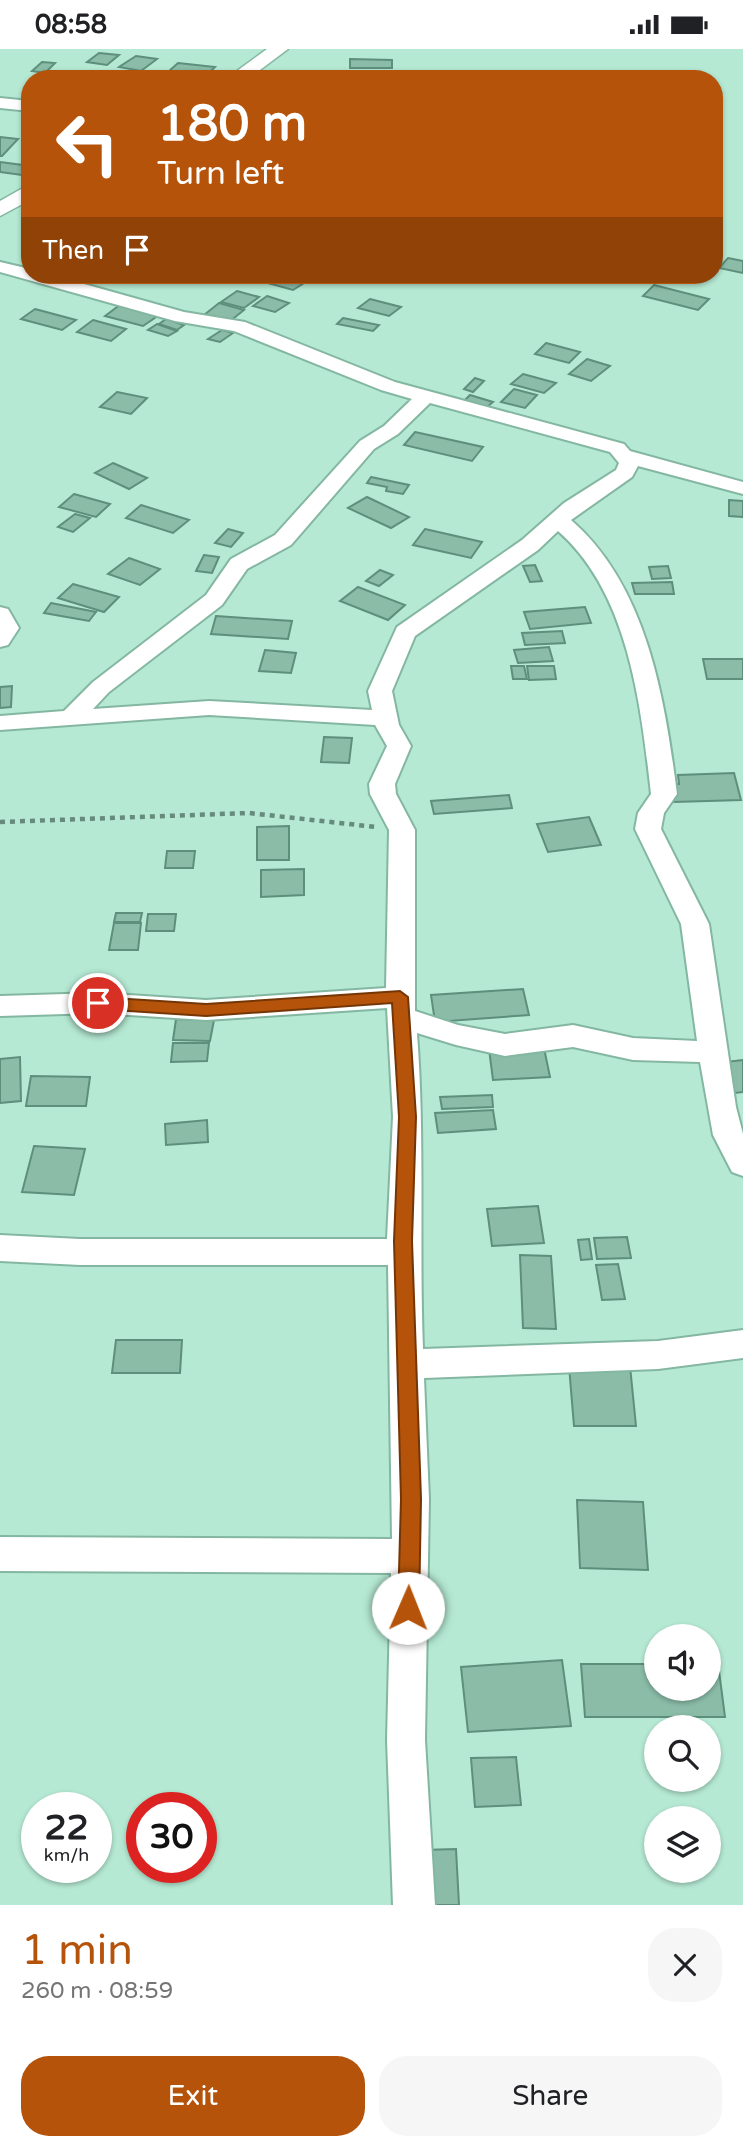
<!DOCTYPE html>
<meta charset="utf-8">
<style>
:root{--surface:#fff;--page:#f6f6f6;--text:#202124;--muted:#757577;--accent:#b45309}
body{margin:0;font-family:"Varela Round",sans-serif;background:var(--page);color:var(--text);height:100vh;display:flex;flex-direction:column;font-size:26px;white-space:nowrap}
*{box-sizing:border-box;margin:0}
p{font-size:23px;color:var(--muted)}
.icon{flex:none;width:38px;height:38px;fill:none;stroke:currentColor;stroke-width:2;stroke-linecap:round;stroke-linejoin:round}
.map{position:relative;height:1856px;overflow:hidden}
.sheet{display:flex;flex-direction:column;background:var(--surface);flex:1}
.sheet>*{flex:none}
.banner{position:absolute;left:21px;top:21px;width:702px;height:214px;border-radius:28px;box-shadow:0 2px 5px #0004;background:#b45309;color:#fff;overflow:hidden}
.buttons{position:absolute;left:644px;top:1575px;display:grid;gap:14px}
.buttons a{display:grid;place-items:center;width:77px;height:77px;border-radius:50%;background:var(--surface);box-shadow:0 2px 5px #0004;font-size:35px}
.speed{position:absolute;left:21px;top:1743px;display:flex;gap:14px;font-size:35px;font-weight:700;text-align:center}
.speed>*{display:grid;place-content:center;width:91px;height:91px;border-radius:50%;background:var(--surface);box-shadow:0 2px 5px #0004;line-height:1}
.speed small{font-size:18px;font-weight:400}
.speed .limit{border:10px solid #d22;background:#fff;color:#111}
.pin{position:absolute;display:grid;place-items:center;width:60px;height:60px;color:#fff;margin:-30px;border:4px solid #fff;border-radius:50%;box-shadow:0 2px 7px #0007}
.me{position:absolute;width:77px;margin:-38px;rotate:1deg;stroke-linejoin:round;filter:drop-shadow(0 0 5px #0008)}
.turn{display:flex;align-items:center;gap:24px;height:147px;padding:0 21px;font-size:32px}
.turn .icon{width:91px;height:91px;stroke-width:2.5}
.turn b{display:block;font-size:49px;line-height:60px}
.then{display:flex;align-items:center;height:66px;padding:0 21px;background:#0003;gap:14px;font-size:26px}
.round{display:grid;place-items:center;flex:none;width:74px;height:74px;border-radius:28px;background:var(--page)}
.headline{display:flex;align-items:center;justify-content:space-between;height:119px;padding:0 21px}
h1{font-size:42px;font-weight:600;line-height:52px;color:var(--accent)}
.action{display:flex;gap:14px;margin-top:auto;padding:14px 21px}
.action a{flex:1;height:80px;border-radius:28px;background:var(--accent);color:#fff;font-size:28px;font-weight:600;line-height:80px;text-align:center}
.action a+a{background:var(--page);color:var(--text)}
.status{display:flex;justify-content:space-between;align-items:center;height:49px;padding:0 35px;background:var(--surface);direction:ltr}
.status svg{height:19px;fill:currentColor}
.map>svg:first-child{display:block}
</style>
<div class="status"><b>08:58</b><svg viewBox="0 0 49 12"><path d="M0 12V9h3v3zM5 12V6h3v6zM10 12V3h3v9zM15 12V0h3v12zM26 1h20v11H26zM47 4h2v5h-2z"/></svg></div>
<div class="map">
<svg width="743" height="1856" viewBox="0 0 743 1856">
<rect width="100%" height="100%" fill="#b5e9d3"/>
<g fill="#8abca8" stroke="#5e8f7c" stroke-width="2">
<path d="M99 4 119 6 107 16 87 13Z"/>
<path d="M136 7 157 10 141 22 119 18Z"/>
<path d="M350 10 392 11V19H350Z"/>
<path d="M42 13 55 14 45 24 32 22Z"/>
<path d="M178 14 215 18 205 28 168 23Z"/>
<path d="M385 22H408L406 30H383Z"/>
<path d="M0 88 18 90 2 107H0Z"/>
<path d="M0 113 30 117V127L0 123Z"/>
<path d="M728 209 743 212V224L719 219Z"/>
<path d="M264 226H276L304 234 293 241 257 231Z"/>
<path d="M654 236 709 250 698 261 643 247Z"/>
<path d="M237 242 259 248 244 259 221 253Z"/>
<path d="M267 247 289 254 275 263 253 257Z"/>
<path d="M370 250 401 258 389 267 358 259Z"/>
<path d="M219 254 244 261 229 273 204 266Z"/>
<path d="M121 255 159 266 143 277 105 267Z"/>
<path d="M35 260 76 271 62 281 21 270Z"/>
<path d="M343 269 379 276 373 282 337 275Z"/>
<path d="M166 270 184 276 177 281 159 275Z"/>
<path d="M93 271 126 280 111 292 77 283Z"/>
<path d="M157 275 177 282 168 287 148 281Z"/>
<path d="M222 281 233 284 220 293 208 290Z"/>
<path d="M546 294 580 303 569 314 535 305Z"/>
<path d="M587 310 610 317 591 332 569 325Z"/>
<path d="M523 325 556 334 544 344 511 335Z"/>
<path d="M475 329 484 332 473 343 464 340Z"/>
<path d="M514 340 537 346 525 359 501 353Z"/>
<path d="M117 343 147 349 131 365 100 358Z"/>
<path d="M470 346 493 353 487 358 464 352Z"/>
<path d="M415 383 483 398 472 412 404 396Z"/>
<path d="M113 414 147 429 129 440 95 424Z"/>
<path d="M371 428 409 436 403 445 386 442 387 438 367 434Z"/>
<path d="M74 445 110 455 96 468 59 458Z"/>
<path d="M367 448 409 468 391 479 348 459Z"/>
<path d="M729 451 743 452V468L729 467Z"/>
<path d="M141 456 189 471 173 484 126 469Z"/>
<path d="M75 465 90 469 73 483 58 478Z"/>
<path d="M228 480 243 484 231 498 215 494Z"/>
<path d="M425 480 482 493 471 509 413 496Z"/>
<path d="M204 506 219 508 212 524 196 522Z"/>
<path d="M129 509 160 520 140 536 108 525Z"/>
<path d="M535 516 542 532 530 533 523 517Z"/>
<path d="M668 517 671 529 652 530 649 518Z"/>
<path d="M380 521 393 526 379 537 366 532Z"/>
<path d="M672 533 674 545H635L632 534Z"/>
<path d="M73 535 119 548 104 563 58 549Z"/>
<path d="M358 538 405 556 388 571 340 552Z"/>
<path d="M51 554 96 563 89 572 44 564Z"/>
<path d="M585 558 591 574 530 580 524 563Z"/>
<path d="M216 567 292 572 288 590 211 585Z"/>
<path d="M562 582 565 594 525 596 522 584Z"/>
<path d="M549 598 553 612 518 614 514 601Z"/>
<path d="M265 601 296 604 291 624 259 622Z"/>
<path d="M703 610H743V630H707Z"/>
<path d="M511 617H524L527 630H513Z"/>
<path d="M527 617H554L556 630 529 631Z"/>
<path d="M12 637 11 658 0 659V638Z"/>
<path d="M324 688 352 689 349 714 321 713Z"/>
<path d="M734 724 741 751 674 753 671 735H679L678 726Z"/>
<path d="M509 746 512 759 434 765 431 752Z"/>
<path d="M589 768 601 796 548 803 537 775Z"/>
<path d="M289 777V811H257V778Z"/>
<path d="M167 802H195L193 819H165Z"/>
<path d="M304 820V846L261 848V821Z"/>
<path d="M116 864H142L140 873H114Z"/>
<path d="M148 865H176L174 882H146Z"/>
<path d="M114 874H141L138 901H109Z"/>
<path d="M523 940 529 966 435 973 431 946Z"/>
<path d="M176 970 214 971 210 992 173 991Z"/>
<path d="M173 994H209L207 1012 171 1013Z"/>
<path d="M544 999 550 1028 493 1031 489 1000Z"/>
<path d="M20 1008 21 1052 0 1054V1010Z"/>
<path d="M743 1011V1043L735 1044 725 1013Z"/>
<path d="M31 1027 90 1028 86 1057H26Z"/>
<path d="M492 1046 493 1058 442 1060 440 1048Z"/>
<path d="M493 1061 496 1080 438 1084 435 1064Z"/>
<path d="M207 1071 208 1093 166 1096 165 1075Z"/>
<path d="M34 1097 85 1100 74 1146 22 1143Z"/>
<path d="M538 1157 544 1194 492 1197 487 1160Z"/>
<path d="M627 1188 631 1209 597 1210 594 1189Z"/>
<path d="M589 1190 592 1210 581 1211 578 1191Z"/>
<path d="M520 1206 551 1207 556 1280 523 1279Z"/>
<path d="M618 1215 625 1250 602 1251 596 1216Z"/>
<path d="M116 1291H182L180 1324H112Z"/>
<path d="M569 1317H630L636 1377H574Z"/>
<path d="M577 1451 643 1453 648 1521 580 1519Z"/>
<path d="M562 1611 571 1677 468 1683 461 1618Z"/>
<path d="M709 1614H718L725 1668H585L581 1615H656V1640H709Z"/>
<path d="M516 1708 521 1756 475 1758 471 1709Z"/>
<path d="M456 1800 459 1856H425L422 1801Z"/>
</g>
<g fill="none" stroke-linecap="round" stroke-linejoin="round">
<g stroke="#84b7a2" stroke-width="4">
<g id="minor">
<path d="M0 49 30 52V62L0 59Z"/>
<path d="M0 213 30 220V226H52L184 263 245 273 395 333 624 395 630 402 743 433V445L638 417 632 428 571 471C647 537 665 650 677 745L664 764 661 780 709 875 736 1058 743 1085V1127L732 1123 713 1086 700 1013 633 1011 573 998 505 1007 456 996 417 984C425 1089 419 1194 423 1300L658 1292 743 1281V1309L658 1320 424 1329 429 1450 425 1691 435 1856H393L387 1691 391 1524 0 1522V1488L392 1490 388 1216H80L0 1212V1186L80 1190H387L393 1068 387 959 206 971 98 964 0 967V947L98 944 206 951 386 939 389 781 370 745 369 735 387 697 375 676 209 666 0 681V667L64 662 93 633 206 546 231 510 275 486 360 392 384 377 412 350 381 341 234 282 175 272 0 223ZM430 354 610 403 619 414 616 421 564 454 522 491 397 578 368 642 372 661 209 652 93 660 109 643 222 556 247 520 291 496 374 400 398 385ZM558 482C629 544 641 657 651 745L638 764 635 780 681 875 697 992 633 989 573 976 505 985 458 976 415 962V781L396 745 395 735 411 697 399 676 392 642 415 587 538 501Z"/>
<path d="M0 558 8 560 19 579 8 596 0 598Z"/>
</g>
</g>
<g stroke="#84b7a2" stroke-width="3">
<g id="tertiary">
<path d="M267 0H288L248 30H226Z"/>
<path d="M30 135V151L0 167V152Z"/>
</g>
</g>
<path stroke="#668a7b" stroke-width="4.5" stroke-dasharray="5 5" stroke-linecap="butt" d="M0 773 249 764 376 778"/>
<use href="#minor" fill="#fff" fill-rule="evenodd"/>
<use href="#tertiary" fill="#fff" fill-rule="evenodd"/>
</g>
<path fill="#b45309" stroke="#753606" stroke-width="2" d="M400 942 408 948 416 1068 412 1192 421 1450 419 1559 416 1566 408 1569 401 1566 398 1559 401 1450 394 1192 399 1068 392 954 206 967 98 960 90 954 98 948 206 955Z"/>
</svg>
<div class="buttons">
<a><svg class="icon" aria-label="sound" viewBox="0 0 24 24"><path d="M4 9h4l5-4v14l-5-4H4zM17 9q2 3 0 6"/></svg></a>
<a><svg class="icon" aria-label="search" viewBox="0 0 24 24"><circle cx="10" cy="10" r="6"/><path d="M15 15l6 6"/></svg></a>
<a><svg class="icon" aria-label="layers" viewBox="0 0 24 24"><path d="M12 4l9 5-9 5-9-5zM3 14l9 5 9-5"/></svg></a>
</div>
<div class="speed"><div>22<small>km/h</small></div><div class="limit">30</div></div>
<div class="pin" style="left:98px;top:954px;background:#d93025"><svg class="icon" aria-label="arrive" viewBox="0 0 24 24"><path d="M6 21V4h12l-3 4 3 4H6"/></svg></div>
<svg class="me" style="left:408px;top:1559px" viewBox="-20 -20 40 40"><circle r="19" fill="#fff"/><path d="M0-13L10 11 0 6-10 11z" fill="#b45309"/></svg>
<div class="banner">
<div class="turn"><svg class="icon" aria-label="left" viewBox="0 0 24 24"><path d="M17 20v-9H6M10 6l-5 5 5 5"/></svg><div><b>180 m</b>Turn left</div></div>
<div class="then">Then<svg class="icon" aria-label="arrive" viewBox="0 0 24 24"><path d="M6 21V4h12l-3 4 3 4H6"/></svg></div>
</div>
</div>
<section class="sheet">
<div class="headline"><div><h1>1 min</h1><p>260 m · 08:59</p></div><a class="round"><svg class="icon" aria-label="close" viewBox="0 0 24 24"><path d="M6 6l12 12M18 6L6 18"/></svg></a></div>
<div class="action"><a>Exit</a><a>Share</a></div>
</section>
